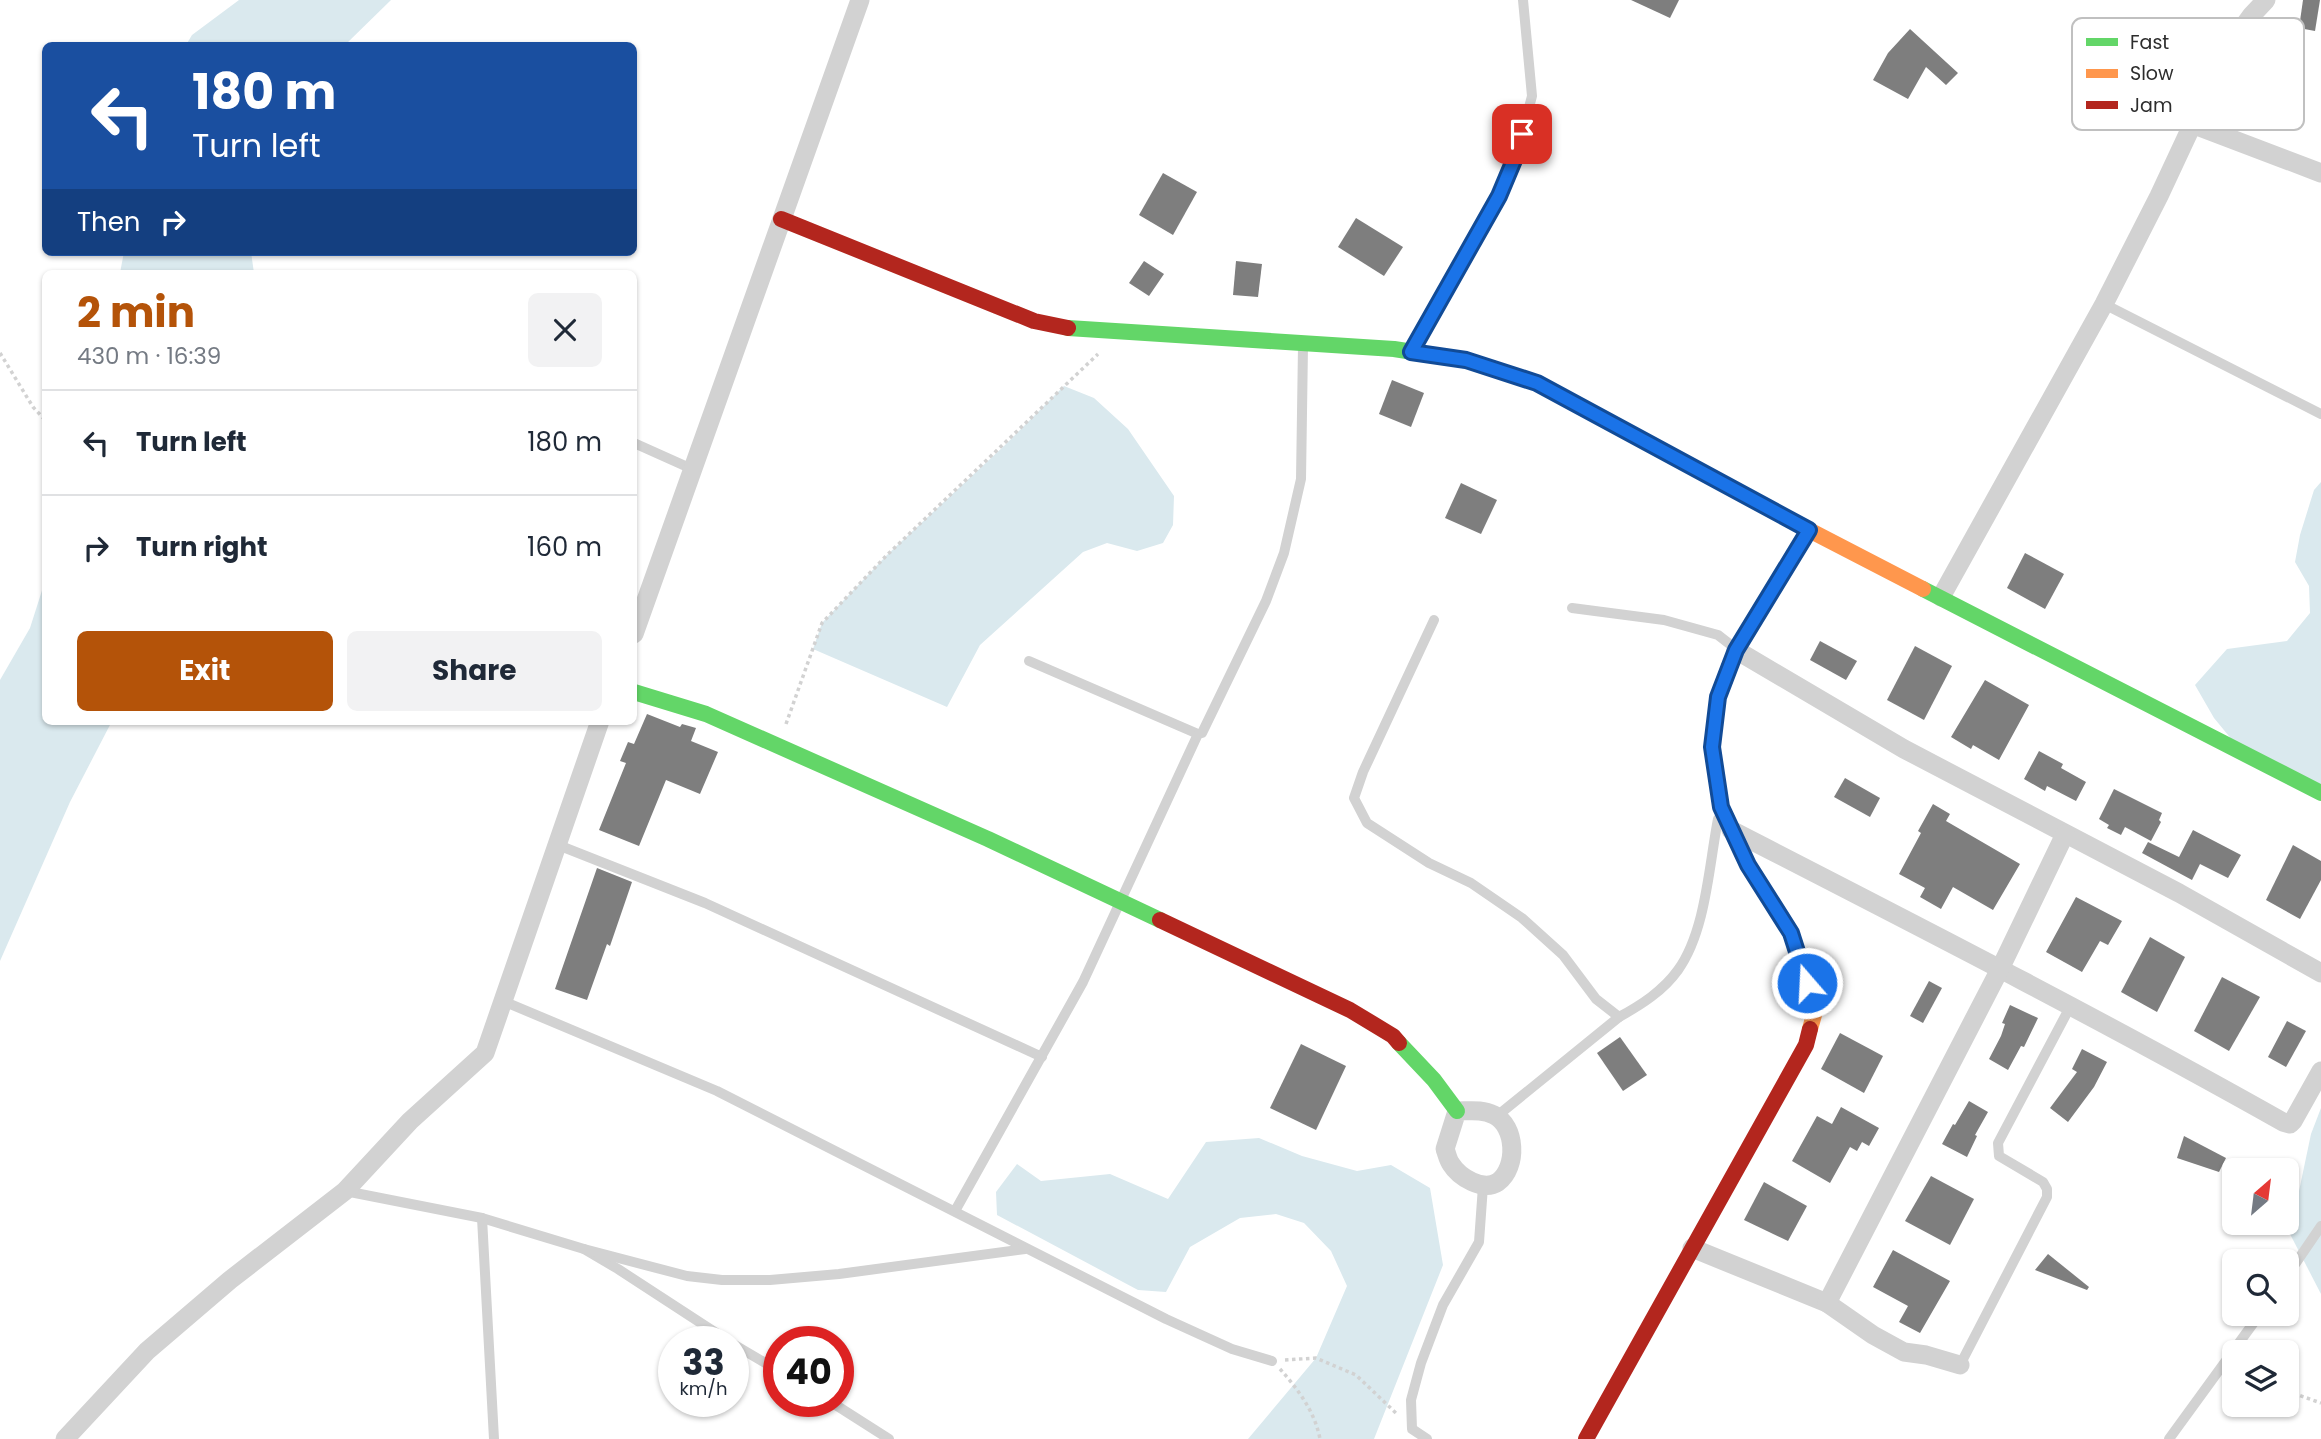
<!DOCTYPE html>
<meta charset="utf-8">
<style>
:root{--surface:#fff;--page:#f2f2f3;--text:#1f2937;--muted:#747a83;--line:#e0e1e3;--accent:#b45309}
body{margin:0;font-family:Poppins,sans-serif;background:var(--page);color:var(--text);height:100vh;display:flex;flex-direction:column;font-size:26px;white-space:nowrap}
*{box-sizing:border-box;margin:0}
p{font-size:23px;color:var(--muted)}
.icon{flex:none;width:38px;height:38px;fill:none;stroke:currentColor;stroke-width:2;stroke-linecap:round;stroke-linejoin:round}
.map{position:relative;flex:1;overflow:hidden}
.sheet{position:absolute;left:42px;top:270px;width:595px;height:455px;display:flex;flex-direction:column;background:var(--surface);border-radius:10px;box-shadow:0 2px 5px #0004}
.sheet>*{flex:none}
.top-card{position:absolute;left:42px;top:42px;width:595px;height:214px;border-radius:10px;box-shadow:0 2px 5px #0004;background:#1a4fa0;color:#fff;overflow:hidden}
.needle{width:46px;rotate:28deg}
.buttons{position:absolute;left:2222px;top:1158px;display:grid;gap:14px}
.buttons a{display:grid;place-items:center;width:77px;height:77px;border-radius:10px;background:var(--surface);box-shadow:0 2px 5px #0004;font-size:35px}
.speed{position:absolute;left:658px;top:1326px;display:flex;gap:14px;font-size:35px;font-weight:700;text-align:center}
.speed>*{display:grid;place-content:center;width:91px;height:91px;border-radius:50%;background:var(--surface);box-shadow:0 2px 5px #0004;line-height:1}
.speed small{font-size:18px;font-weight:400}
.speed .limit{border:10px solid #d22;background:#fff;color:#111}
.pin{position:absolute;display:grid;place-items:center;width:60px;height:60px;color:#fff;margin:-30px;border-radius:14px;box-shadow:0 4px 10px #0006}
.me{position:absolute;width:77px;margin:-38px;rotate:341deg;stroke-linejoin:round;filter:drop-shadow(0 0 5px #0008)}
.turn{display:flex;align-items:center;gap:24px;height:147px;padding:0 35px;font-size:32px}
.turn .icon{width:91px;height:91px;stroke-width:2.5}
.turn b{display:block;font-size:49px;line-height:60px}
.then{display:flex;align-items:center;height:66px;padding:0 35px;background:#0003;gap:14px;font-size:26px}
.round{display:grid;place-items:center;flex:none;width:74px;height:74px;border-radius:10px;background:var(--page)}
.summary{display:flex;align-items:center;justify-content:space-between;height:119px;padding:0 35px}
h1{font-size:42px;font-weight:700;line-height:52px;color:var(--accent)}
.action{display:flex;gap:14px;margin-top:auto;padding:14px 35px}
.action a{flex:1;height:80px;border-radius:10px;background:var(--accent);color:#fff;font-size:28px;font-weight:700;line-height:80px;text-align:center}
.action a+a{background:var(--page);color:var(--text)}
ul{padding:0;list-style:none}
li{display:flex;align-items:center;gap:21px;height:105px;padding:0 35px;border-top:2px solid var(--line)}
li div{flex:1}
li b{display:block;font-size:26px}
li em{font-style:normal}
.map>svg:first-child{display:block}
</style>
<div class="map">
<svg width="2321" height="1439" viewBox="0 0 2321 1439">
<rect width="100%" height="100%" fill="#fff"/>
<g fill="#dae9ee">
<path d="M239 0H391L345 45H186L192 35Z"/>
<path d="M124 252H251L254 273H120Z"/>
<path d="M1064 386 1094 398 1128 429 1174 496 1173 525 1163 543 1137 551 1107 543 1083 552 980 645 947 707 813 649 822 623 887 555 1004 446Z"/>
<path d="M2321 482V793L2242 752 2214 718 2195 685 2227 649 2287 641 2310 613 2309 586 2295 562 2300 535 2314 490Z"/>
<path d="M45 581 46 721H112L70 802 0 961V680L30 628Z"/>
<path d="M2321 1108V1294L2290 1234 2311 1134Z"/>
<path d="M1259 1138 1302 1156 1357 1171 1391 1165 1430 1188 1443 1265 1374 1439H1248L1316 1358 1347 1286 1331 1251 1304 1223 1276 1214 1240 1218 1190 1247 1166 1292 1138 1290 997 1215 996 1192 1017 1164 1041 1181 1110 1174 1168 1199 1206 1142Z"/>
</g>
<g fill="#7e7e7e">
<path d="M1631 0H1679L1670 18Z"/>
<path d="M2303 0H2320L2315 31 2299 28Z"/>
<path d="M1910 29 1958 73 1946 85 1926 67 1908 99 1873 80 1888 53Z"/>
<path d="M1163 173 1197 192 1173 235 1139 215Z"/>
<path d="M1356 218 1403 247 1384 276 1338 247Z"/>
<path d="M1144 261 1164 274 1149 296 1129 283Z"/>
<path d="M1236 261 1262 264 1258 297 1233 295Z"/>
<path d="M1392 380 1424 393 1411 427 1379 414Z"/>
<path d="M1461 483 1497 500 1481 534 1445 518Z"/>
<path d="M2025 553 2064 574 2045 609 2007 588Z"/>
<path d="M1820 641 1857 661 1846 680 1810 660Z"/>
<path d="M1915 646 1952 666 1924 720 1887 700Z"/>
<path d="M1985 680 2029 705 1999 760 1973 745 1971 749 1951 737Z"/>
<path d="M647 714 680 727 682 724 696 728 691 741 718 752 700 794 666 780 639 846 599 830 626 763 620 761 628 742 634 744Z"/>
<path d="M2039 751 2063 764 2061 768 2086 782 2076 801 2047 786 2045 791 2024 779Z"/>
<path d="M1845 778 1880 798 1870 817 1834 797Z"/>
<path d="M2114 789 2162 813 2159 820 2161 822 2151 841 2125 827 2121 835 2107 828 2109 825 2099 819Z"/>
<path d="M1933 804 1950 814 1946 821 2020 864 1993 910 1953 887 1941 909 1920 897 1925 888 1899 874 1921 833 1918 831Z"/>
<path d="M2193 830 2241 855 2228 878 2200 864 2192 880 2142 853 2148 842 2179 857Z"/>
<path d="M2293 845 2321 861V880L2300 919 2266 900Z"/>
<path d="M597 868 632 882 610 946 607 944 587 1000 555 989Z"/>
<path d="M2076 897 2122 921 2108 945 2100 941 2082 972 2046 952Z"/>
<path d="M2150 937 2185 957 2157 1012 2121 992Z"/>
<path d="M2222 977 2260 997 2229 1051 2194 1031Z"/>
<path d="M1929 981 1942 988 1923 1023 1910 1016Z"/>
<path d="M2010 1005 2038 1018 2024 1047 2021 1046 2008 1070 1989 1059 2001 1036 2005 1024 2002 1023Z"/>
<path d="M2287 1021 2306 1031 2286 1067 2268 1057Z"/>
<path d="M1840 1033 1883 1056 1864 1093 1821 1069Z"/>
<path d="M1620 1037 1647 1075 1623 1091 1597 1053Z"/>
<path d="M1301 1044 1346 1066 1316 1130 1270 1108Z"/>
<path d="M2082 1049 2107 1062 2094 1087 2068 1122 2050 1108 2077 1072 2072 1069Z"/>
<path d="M1969 1101 1988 1112 1975 1135 1977 1136 1967 1157 1942 1144 1953 1124 1955 1125Z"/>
<path d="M1841 1107 1879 1128 1869 1146 1862 1142 1857 1151 1850 1147 1830 1183 1792 1161 1817 1116 1832 1124Z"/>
<path d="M2184 1136 2226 1158 2219 1172 2177 1158Z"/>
<path d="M1931 1176 1974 1199 1950 1245 1905 1221Z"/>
<path d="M1764 1182 1807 1206 1788 1241 1744 1220Z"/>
<path d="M1893 1250 1950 1281 1920 1333 1899 1322 1908 1306 1873 1287Z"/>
<path d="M2048 1254 2089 1287 2087 1290 2035 1270Z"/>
</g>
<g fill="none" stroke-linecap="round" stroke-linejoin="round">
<g stroke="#d2d2d2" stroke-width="3.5" stroke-dasharray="3.5 3.5" stroke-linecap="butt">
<path d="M0 353 33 407 46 421"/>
<path d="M786 724 822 623 887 555 1098 354"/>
<path d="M1285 1360 1316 1358 1356 1375 1398 1415"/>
<path d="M1280 1369C1298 1389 1315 1412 1320 1439"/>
<path d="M2225 1384H2235"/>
<path d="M2287 1391 2321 1403"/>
</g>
<g stroke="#d2d2d2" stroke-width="10">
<path d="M2104 304 2321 414"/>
<path d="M1413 348 1499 196 1517 153 1532 96 1523 0"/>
<path d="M634 443 692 469"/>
<path d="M1572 608 1664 620 1718 635 1736 649"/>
<path d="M1434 620 1363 772 1354 798 1367 823 1429 863 1471 883 1522 918 1563 955 1596 999 1619 1017C1641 1005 1663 991 1678 970 1706 931 1709 865 1718 819"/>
<path d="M1029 661 1198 734"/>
<path d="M558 845 705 903 1042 1057"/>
<path d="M503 1001 717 1091 1166 1319 1232 1349 1272 1361"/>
<path d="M1497 1116 1619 1017"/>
<path d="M345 1191 482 1218 584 1249 618 1269 730 1342"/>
<path d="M955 1211 1083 982 1198 734 1202 733 1266 601 1284 553 1301 479 1303 346"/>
<path d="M482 1218 494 1439"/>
<path d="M584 1249 687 1276 722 1280H770L839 1274 1025 1249"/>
<path d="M2287 1276 2321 1226"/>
<path d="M733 1344 779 1371"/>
<path d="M1960 1365 2047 1197V1189L2043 1182 1999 1156 1998 1143 2070 1007"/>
<path d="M831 1402 889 1439"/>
<path d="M1427 1439 1412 1429 1411 1400 1421 1363 1443 1305 1479 1242 1483 1186"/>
<path d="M2169 1439 2260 1314"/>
</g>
<g stroke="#d2d2d2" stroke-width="19">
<path d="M2192 124 2321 173"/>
<path d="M1941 597 2104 304 2159 196 2229 46 2251 16 2266 0"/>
<path d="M634 634 860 0"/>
<path d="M1736 650 1904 749 2179 893 2321 973"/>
<path d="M1731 830C1916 925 2102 1020 2283 1122L2290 1124 2293 1121 2321 1071"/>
<path d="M1457 1111C1470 1111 1482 1109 1494 1115 1516 1126 1518 1167 1498 1182 1483 1192 1459 1177 1451 1164 1448 1160 1447 1154 1445 1149Z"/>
<path d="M1692 1248 1827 1303 1873 1335 1904 1352 1926 1355 1960 1365"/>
<path d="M1827 1303 2000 969 2065 834"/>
<path d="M65 1439 147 1351 230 1280 345 1191 410 1121 485 1053 600 721"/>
</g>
<g stroke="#63d668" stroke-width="16">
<path d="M1068 328 1394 349 1426 354"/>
<path d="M1923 589 2321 793"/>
<path d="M1729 667 1736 650 1809 530"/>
<path d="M634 692 706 714 988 839 1160 920"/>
<path d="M1399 1043 1434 1080 1457 1111"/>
</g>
<g stroke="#ff974d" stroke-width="16">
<path d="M1426 354 1466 360 1537 383 1809 530 1923 589"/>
<path d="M1729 667 1718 697 1712 747 1721 806 1748 865 1791 933 1816 1008 1810 1029"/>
</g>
<g stroke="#b3261e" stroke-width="16">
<path d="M781 219 1034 321 1068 328"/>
<path d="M1160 920 1350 1010 1393 1036 1399 1043"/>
<path d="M1586 1439 1806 1045 1810 1029"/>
</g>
</g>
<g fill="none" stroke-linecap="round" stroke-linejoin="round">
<g stroke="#114b97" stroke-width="18">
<path id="route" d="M1522 134 1517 153 1499 196 1411 352 1466 360 1537 383 1809 530 1736 650 1718 697 1712 747 1721 807 1748 865 1791 933 1807 983"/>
</g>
<use href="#route" stroke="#1a73e8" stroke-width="12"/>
</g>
<rect x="2072" y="18" width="232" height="112" rx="10" fill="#fff" stroke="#c0c0c0" stroke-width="2"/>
<rect x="2086" y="38" width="32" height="8" fill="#63d668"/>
<rect x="2086" y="69" width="32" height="9" fill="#ff974d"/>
<rect x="2086" y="101" width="32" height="8" fill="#b3261e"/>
<g font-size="19" fill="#2d2d2d">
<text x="2130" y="49">Fast</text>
<text x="2130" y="80">Slow</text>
<text x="2130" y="112">Jam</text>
</g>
</svg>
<div class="buttons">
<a><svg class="needle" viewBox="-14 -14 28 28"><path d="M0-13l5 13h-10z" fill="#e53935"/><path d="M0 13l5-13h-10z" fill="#747a83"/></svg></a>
<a><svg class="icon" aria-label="search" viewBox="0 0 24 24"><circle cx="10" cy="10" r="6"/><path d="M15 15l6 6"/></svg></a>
<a><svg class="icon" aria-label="layers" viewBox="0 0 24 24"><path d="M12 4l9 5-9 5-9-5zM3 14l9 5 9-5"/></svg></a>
</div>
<div class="speed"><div>33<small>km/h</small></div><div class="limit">40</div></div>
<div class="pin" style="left:1522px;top:134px;background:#d93025"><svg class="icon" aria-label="arrive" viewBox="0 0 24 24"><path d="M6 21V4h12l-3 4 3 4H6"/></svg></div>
<svg class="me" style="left:1807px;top:983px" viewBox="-20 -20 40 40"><circle r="17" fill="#1a73e8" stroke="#fff" stroke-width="3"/><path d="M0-11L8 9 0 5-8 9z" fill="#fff"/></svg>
<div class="top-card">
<div class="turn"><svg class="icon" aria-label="left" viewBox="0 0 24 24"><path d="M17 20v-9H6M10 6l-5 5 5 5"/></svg><div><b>180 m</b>Turn left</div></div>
<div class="then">Then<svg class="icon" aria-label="right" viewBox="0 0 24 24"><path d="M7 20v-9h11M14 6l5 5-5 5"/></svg></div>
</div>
<section class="sheet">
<div class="summary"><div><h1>2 min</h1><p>430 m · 16:39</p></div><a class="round"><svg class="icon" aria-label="close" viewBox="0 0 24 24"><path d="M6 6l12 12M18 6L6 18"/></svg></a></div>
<ul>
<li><svg class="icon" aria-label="left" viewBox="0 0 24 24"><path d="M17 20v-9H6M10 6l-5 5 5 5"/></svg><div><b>Turn left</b></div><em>180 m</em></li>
<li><svg class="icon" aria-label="right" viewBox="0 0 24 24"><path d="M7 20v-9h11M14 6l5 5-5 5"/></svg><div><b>Turn right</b></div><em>160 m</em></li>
</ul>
<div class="action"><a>Exit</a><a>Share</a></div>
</section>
</div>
